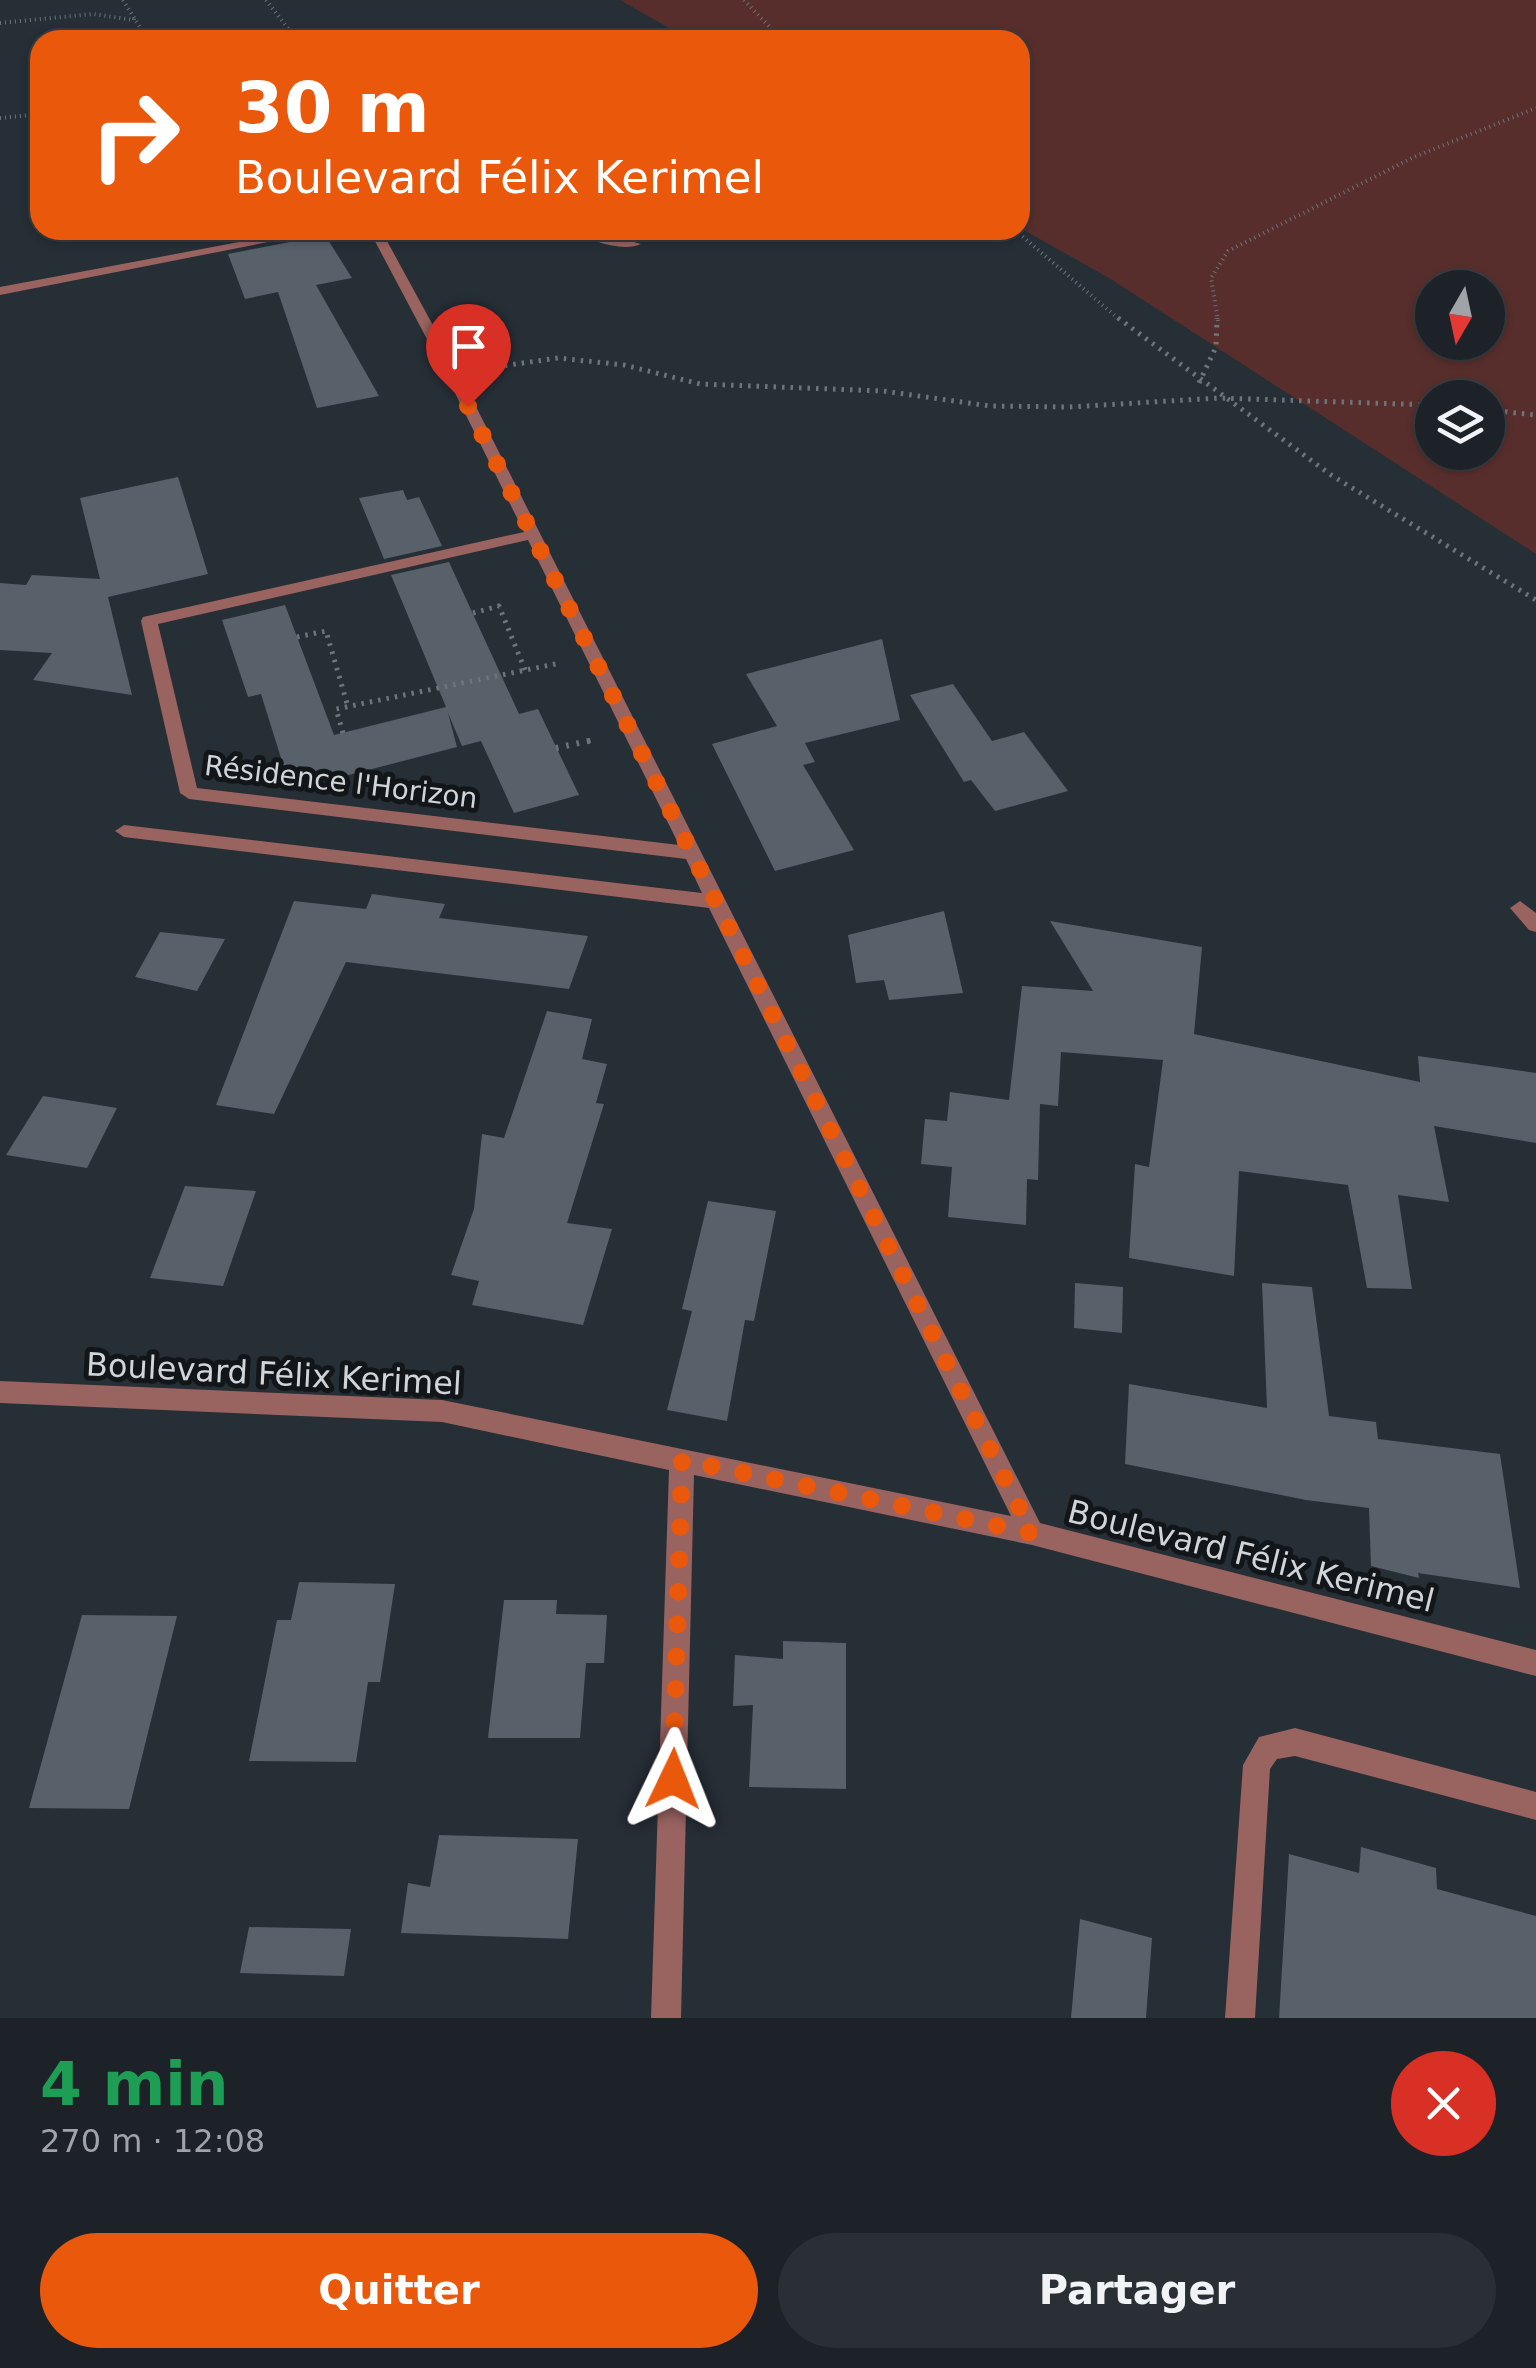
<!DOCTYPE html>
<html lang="fr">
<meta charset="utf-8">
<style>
:root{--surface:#1c2228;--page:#292f34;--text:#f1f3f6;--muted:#a0a4a8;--line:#3a3f45;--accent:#ea580c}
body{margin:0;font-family:"DejaVu Sans",sans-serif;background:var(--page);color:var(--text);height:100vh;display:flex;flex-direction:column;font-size:38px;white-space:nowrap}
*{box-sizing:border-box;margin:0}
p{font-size:32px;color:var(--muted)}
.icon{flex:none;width:55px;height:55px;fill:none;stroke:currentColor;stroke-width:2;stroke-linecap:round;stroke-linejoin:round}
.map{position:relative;height:2018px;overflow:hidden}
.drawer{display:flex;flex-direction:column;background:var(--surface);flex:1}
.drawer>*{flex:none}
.banner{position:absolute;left:30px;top:30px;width:1000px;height:210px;border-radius:30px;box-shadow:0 2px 8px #0004,0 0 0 2px var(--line);background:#ea580c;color:#fff;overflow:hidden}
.needle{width:65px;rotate:189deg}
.fabs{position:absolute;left:1415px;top:270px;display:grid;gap:20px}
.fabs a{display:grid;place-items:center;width:90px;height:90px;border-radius:50%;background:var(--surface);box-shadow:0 2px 8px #0004,0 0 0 2px var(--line);font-size:50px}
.pin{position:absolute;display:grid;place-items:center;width:85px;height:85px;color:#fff;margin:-102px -42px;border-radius:50% 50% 50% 0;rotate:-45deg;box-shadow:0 0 10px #0007}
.pin .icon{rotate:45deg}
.me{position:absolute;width:110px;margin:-55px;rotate:2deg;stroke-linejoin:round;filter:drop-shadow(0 0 8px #0008)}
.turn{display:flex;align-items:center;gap:35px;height:210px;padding:0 40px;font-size:45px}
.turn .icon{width:130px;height:130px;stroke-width:2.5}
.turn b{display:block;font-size:70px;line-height:85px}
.round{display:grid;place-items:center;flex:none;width:105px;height:105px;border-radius:52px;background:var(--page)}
.summary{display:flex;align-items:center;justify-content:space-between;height:170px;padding:0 40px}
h1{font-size:60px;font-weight:800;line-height:75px;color:#1e9e55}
.button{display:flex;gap:20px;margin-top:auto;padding:20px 40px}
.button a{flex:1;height:115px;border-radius:60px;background:var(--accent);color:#fff;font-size:40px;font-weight:800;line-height:115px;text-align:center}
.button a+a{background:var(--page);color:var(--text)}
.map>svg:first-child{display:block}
</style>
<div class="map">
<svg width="1536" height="2018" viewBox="0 0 1536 2018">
<rect width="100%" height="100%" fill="#262e36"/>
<path fill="#572e2c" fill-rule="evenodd" d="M620 0H1536V554L1109 278 1020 228V40H690ZM1432 288H1488V342H1432ZM1432 398H1488V452H1432Z"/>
<g fill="#586069">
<path d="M325 235 352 278 316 285 379 396 317 408 278 292 245 299 228 254Z"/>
<path d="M178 477 208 574 108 597 132 695 33 680 52 653 0 650V583L26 585 32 575 100 579 80 498Z"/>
<path d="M403 490 407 500 419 497 442 546 384 559 359 498Z"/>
<path d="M449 562 519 714 538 709 579 795 514 813 481 741 462 746 448 713 457 747 291 790 261 694 248 697 222 620 285 605 334 735 446 707 391 575Z"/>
<path d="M882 639 900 720 805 743 815 762 803 765 854 850 775 871 712 744 777 726 746 674Z"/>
<path d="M953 684 992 741 1024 732 1068 791 995 811 971 780 964 782 910 695Z"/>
<path d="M372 894 445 904 439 918 588 936 569 989 346 962 274 1114 216 1105 294 901 366 909Z"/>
<path d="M944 911 963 993 889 1000 884 980 856 983 848 935Z"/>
<path d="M1050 921 1202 947 1194 1034 1420 1082 1418 1056 1536 1073V1143L1434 1126 1449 1202 1398 1195 1412 1289 1367 1288 1348 1185 1239 1171 1234 1276 1129 1258 1135 1164 1149 1167 1163 1060 1061 1052 1058 1106 1040 1104 1038 1180 1027 1179 1026 1225 948 1217 952 1167 921 1164 925 1119 947 1121 950 1092 1009 1100 1022 986 1093 991Z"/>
<path d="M160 932 225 939 197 991 135 977Z"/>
<path d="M547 1011 592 1019 582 1059 607 1064 596 1103 604 1104 567 1223 612 1229 583 1325 472 1305 479 1281 451 1275 474 1209 482 1134 504 1138Z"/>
<path d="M43 1096 117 1108 87 1168 6 1155Z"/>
<path d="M185 1186 256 1191 223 1286 150 1278Z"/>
<path d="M708 1201 776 1211 754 1321 745 1320 727 1421 667 1410 692 1311 682 1309Z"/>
<path d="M1075 1283 1123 1287 1122 1333 1074 1328Z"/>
<path d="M1262 1283 1312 1287 1329 1416 1376 1422 1378 1439 1500 1454 1520 1588 1418 1573 1419 1578 1371 1566 1369 1508 1306 1500 1125 1464 1129 1384 1267 1408Z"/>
<path d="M299 1582 395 1584 380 1682H368L356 1762 249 1761 277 1620H291Z"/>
<path d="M504 1600H557L556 1614 607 1615 604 1663H586L580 1738H488Z"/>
<path d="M82 1615 177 1616 129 1809 29 1808Z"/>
<path d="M783 1641 846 1643V1789L749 1787 753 1705 733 1706 735 1655 783 1659Z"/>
<path d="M439 1835 578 1839 568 1939 401 1933 408 1883 430 1887Z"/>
<path d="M1361 1847 1436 1868 1437 1889 1536 1916V2018H1279L1289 1854 1359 1873Z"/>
<path d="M1080 1919 1152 1938 1146 2018H1071Z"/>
<path d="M249 1927 351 1929 344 1976 240 1973Z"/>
</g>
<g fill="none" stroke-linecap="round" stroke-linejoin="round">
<g stroke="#6d747a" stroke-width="4" stroke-dasharray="1 4" stroke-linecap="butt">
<path d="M123 0 148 40"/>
<path d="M266 0 297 40"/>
<path d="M744 0 782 40"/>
<path d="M0 23 93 14 134 20V16"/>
<path d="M0 118 40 114"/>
<path d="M1015 230 1121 321"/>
<path d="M1218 321 1211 278 1228 251 1414 157 1536 108"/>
</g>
<g stroke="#6d747a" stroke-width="5" stroke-dasharray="2.5 6" stroke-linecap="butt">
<path d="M1118 318 1331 475 1536 600"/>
<path d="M488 368 558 358 624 365 700 384 883 391 990 406 1069 407 1219 398 1432 405"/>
<path d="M1199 383 1216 347 1217 318"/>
<path d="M1488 410 1536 415"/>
<path d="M473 613 499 606 525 670"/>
<path d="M297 637 326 631 348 707"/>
<path d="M343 733 336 709 560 663"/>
<path d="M588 741 593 740"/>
</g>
<path stroke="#6d747a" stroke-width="6" stroke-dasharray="2.5 8" stroke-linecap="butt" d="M556 748 593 740"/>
<g fill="#996360" fill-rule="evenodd">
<path d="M575 230H591L641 244C624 252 590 242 575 230Z"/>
<path d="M1295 1728 1536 1792V1820L1295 1756 1277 1759 1270 1769 1255 2018H1225L1243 1765 1259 1737Z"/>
</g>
<g fill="#996360" fill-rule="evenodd">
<path d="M303 230H329L0 295V287Z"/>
<path d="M369 230H381L459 373 1040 1523 1536 1650V1676L1032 1545 694 1475 681 2018H651L669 1470 442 1422 0 1403V1381L442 1400 1011 1516 709 908 124 837 115 831 124 825 702 893 686 859 189 799 180 793 141 621 143 617 524 532 445 373ZM528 540 679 845 197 788 158 624Z"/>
<path d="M1520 901 1536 913V932L1529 930 1510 908Z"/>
</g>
</g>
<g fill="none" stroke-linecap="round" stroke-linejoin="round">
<path stroke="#ea580c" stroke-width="18" stroke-dasharray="0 32.4" d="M468 406 1032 1533 682 1460 673 1779"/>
</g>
<g text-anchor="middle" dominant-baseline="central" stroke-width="10" stroke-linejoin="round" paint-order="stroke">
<g font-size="28" fill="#d0d5da" stroke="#121619">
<text transform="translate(341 782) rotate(7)">Résidence l'Horizon</text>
</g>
<g font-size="32" fill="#d0d5da" stroke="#121619">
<text transform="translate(274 1374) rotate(3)">Boulevard Félix Kerimel</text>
<text transform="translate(1251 1556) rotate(14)">Boulevard Félix Kerimel</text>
</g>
</g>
</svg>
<div class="fabs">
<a><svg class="needle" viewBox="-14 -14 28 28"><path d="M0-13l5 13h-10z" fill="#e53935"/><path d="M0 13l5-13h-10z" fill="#a0a4a8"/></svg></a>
<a><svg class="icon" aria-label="layers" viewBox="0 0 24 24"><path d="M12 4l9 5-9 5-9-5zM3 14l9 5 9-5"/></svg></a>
</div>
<div class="pin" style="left:468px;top:406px;background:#d93025"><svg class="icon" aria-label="arrive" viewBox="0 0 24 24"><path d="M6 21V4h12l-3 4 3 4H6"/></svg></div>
<svg class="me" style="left:673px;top:1779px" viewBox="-20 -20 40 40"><path d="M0-17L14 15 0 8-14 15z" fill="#ea580c" stroke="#fff" stroke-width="4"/></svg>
<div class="banner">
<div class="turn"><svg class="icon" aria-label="right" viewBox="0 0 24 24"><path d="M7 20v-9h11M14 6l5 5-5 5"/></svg><div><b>30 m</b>Boulevard Félix Kerimel</div></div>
</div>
</div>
<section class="drawer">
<div class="summary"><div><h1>4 min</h1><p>270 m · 12:08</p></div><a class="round" style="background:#d93025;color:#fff"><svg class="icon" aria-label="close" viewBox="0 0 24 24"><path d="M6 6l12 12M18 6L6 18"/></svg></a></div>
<div class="button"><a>Quitter</a><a>Partager</a></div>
</section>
